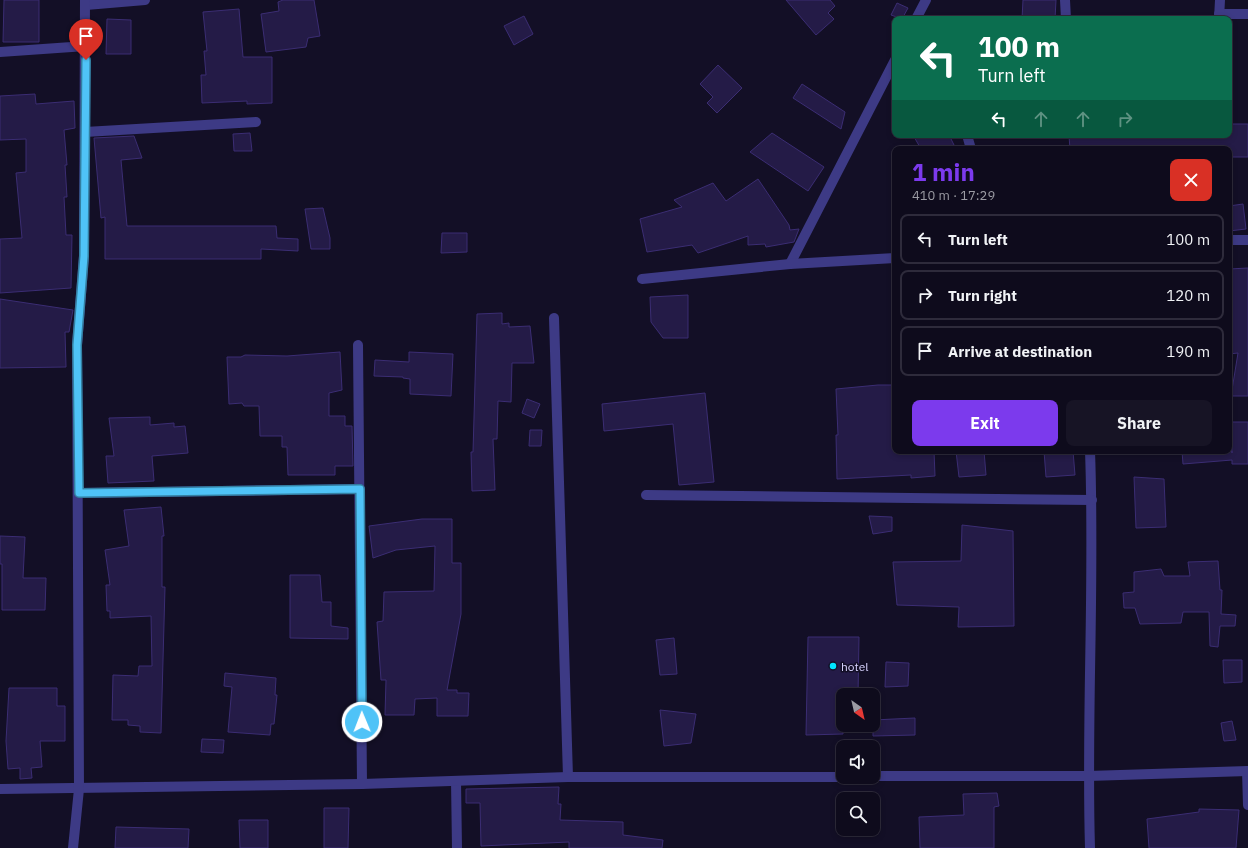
<!DOCTYPE html>
<meta charset="utf-8">
<style>
:root{--surface:#0e0b1c;--page:#171425;--text:#f1f3f6;--muted:#9b9ba3;--line:#2e2b3b;--accent:#7c3aed}
body{margin:0;font-family:"IBM Plex Sans",sans-serif;background:var(--page);color:var(--text);height:100vh;display:flex;flex-direction:column;font-size:15px;white-space:nowrap}
*{box-sizing:border-box;margin:0}
p{font-size:13px;color:var(--muted)}
.icon{flex:none;width:22px;height:22px;fill:none;stroke:currentColor;stroke-width:2;stroke-linecap:round;stroke-linejoin:round}
.map{position:relative;flex:1;overflow:hidden}
.panel{position:absolute;left:892px;top:146px;width:340px;height:308px;display:flex;flex-direction:column;background:var(--surface);border-radius:8px;box-shadow:0 2px 6px #0003,0 0 0 1px var(--line)}
.panel>*{flex:none}
.hud{position:absolute;left:892px;top:16px;width:340px;height:122px;border-radius:8px;box-shadow:0 2px 6px #0003,0 0 0 1px var(--line);background:#0b6e4f;color:#fff;overflow:hidden}
.needle{width:26px;rotate:146deg}
.buttons{position:absolute;left:836px;top:688px;display:grid;gap:8px}
.buttons a{display:grid;place-items:center;width:44px;height:44px;border-radius:8px;background:var(--surface);box-shadow:0 2px 6px #0003,0 0 0 1px var(--line);font-size:20px}
.pin{position:absolute;display:grid;place-items:center;width:34px;height:34px;color:#fff;margin:-41px -17px;border-radius:50% 50% 50% 0;rotate:-45deg;box-shadow:0 0 4px #0007}
.pin .icon{rotate:45deg}
.me{position:absolute;width:44px;margin:-22px;rotate:359deg;stroke-linejoin:round;filter:drop-shadow(0 0 3px #0008)}
.turn{display:flex;align-items:center;gap:14px;height:84px;padding:0 20px;font-size:18px}
.turn .icon{width:52px;height:52px;stroke-width:2.5}
.turn b{display:block;font-size:28px;line-height:34px}
.lanes{display:flex;align-items:center;height:38px;padding:0 20px;background:#0003;justify-content:center;gap:20px;direction:ltr}
.lanes .off{opacity:.35}
.round{display:grid;place-items:center;flex:none;width:42px;height:42px;border-radius:8px;background:var(--page)}
.overview{display:flex;align-items:center;justify-content:space-between;height:68px;padding:0 20px}
h1{font-size:24px;font-weight:700;line-height:30px;color:var(--accent)}
.cta{display:flex;gap:8px;margin-top:auto;padding:8px 20px}
.cta a{flex:1;height:46px;border-radius:8px;background:var(--accent);color:#fff;font-size:16px;font-weight:700;line-height:46px;text-align:center}
.cta a+a{background:var(--page);color:var(--text)}
ul{padding:0;list-style:none}
li{display:flex;align-items:center;gap:12px;height:50px;margin:0 8px 6px;padding:0 12px;border:2px solid var(--line);border-radius:8px}
li div{flex:1}
li b{display:block;font-size:15px}
li em{font-style:normal}
.map>svg:first-child{display:block}
</style>
<div class="map">
<svg width="1248" height="848" viewBox="0 0 1248 848">
<rect width="100%" height="100%" fill="#130f26"/>
<g fill="#241b47" stroke="#3b2d73">
<path d="M4 0H39V42H3Z"/>
<path d="M283 0H314L320 36 308 38 306 47 266 52 261 14 279 11 278 2Z"/>
<path d="M786 0H830L835 6 828 13 834 19 816 35Z"/>
<path d="M1023 0H1056L1055 19H1022Z"/>
<path d="M897 3 908 8 902 19 891 15Z"/>
<path d="M239 9 243 57H272V103L247 104V101L202 103 201 75H206L204 51H207L203 12Z"/>
<path d="M524 16 533 34 514 45 504 26Z"/>
<path d="M107 19 131 20V54H106Z"/>
<path d="M718 65 742 88 717 113 707 103 713 97 700 84Z"/>
<path d="M802 84 845 112 841 129 793 98Z"/>
<path d="M35 94 36 104 74 101 75 128 64 130 67 165H65L67 197H64L66 235H72L71 288 0 293V239L22 238 16 173 26 172V139L0 140V96Z"/>
<path d="M1229 124H1248V157H1229V149H1070L1069 136 1229 135Z"/>
<path d="M250 133 252 151H234L233 134Z"/>
<path d="M772 133 824 167 808 191 750 152Z"/>
<path d="M913 135H949L956 149H921Z"/>
<path d="M134 136 142 158 121 160 127 226H276L277 238 298 239V251L261 249V259H105V217L101 218 94 138Z"/>
<path d="M758 179 789 225 790 230 799 229 794 242 766 247 765 244 748 245V236L698 253 692 245 647 252 640 219 682 207 674 200 713 183 726 201Z"/>
<path d="M1243 204 1246 229 1229 231V206Z"/>
<path d="M323 208 330 238V249H311L305 209Z"/>
<path d="M442 233H467V252L441 253Z"/>
<path d="M1248 268V396H1231L1238 353 1229 354V269Z"/>
<path d="M688 295V338H663L651 322 650 297Z"/>
<path d="M0 299 73 310 69 332H65L66 367 0 368Z"/>
<path d="M502 313V324L509 323V327L530 326 534 363H512L511 402 498 401 497 439H493L495 490 472 491 471 452H473L477 314Z"/>
<path d="M340 352 342 390 329 393V416H345V426H352L353 466H335V475H288L287 447H282V436H260L259 406H244L242 403 229 404 227 357H241L245 355 287 356Z"/>
<path d="M409 352 453 354 451 396 410 394V379L403 378V377L374 376 375 360 409 362Z"/>
<path d="M878 385H895V451H934L935 476 911 478V475L837 479 836 435H838L836 389Z"/>
<path d="M705 393 714 482 679 485 673 424 604 431 602 404Z"/>
<path d="M527 399 540 404 534 418 522 413Z"/>
<path d="M150 417V425L174 423V427L185 426 188 453 152 456 154 481 108 483 106 456H114L109 418Z"/>
<path d="M1231 422H1248V464H1232V460L1183 464 1182 451H1232V453Z"/>
<path d="M530 430H542L541 446H529Z"/>
<path d="M956 451H984L986 475 959 477Z"/>
<path d="M1044 451H1073L1075 475 1046 477Z"/>
<path d="M1134 477 1164 479 1166 527 1136 528Z"/>
<path d="M161 507 164 536H162V587H165L161 733 140 732V726L128 725V720H112L113 675 138 676 139 666H152L151 616 110 618V611H107L106 585H110L105 550 129 546 124 510Z"/>
<path d="M869 516 892 517V531L873 534Z"/>
<path d="M422 519H452V563H461V614L447 690H457V693H469L468 716H437V698L415 699 414 715H385L386 680H381L377 622 383 621 384 592 434 591 435 546 396 550 373 558 369 526Z"/>
<path d="M962 525 1013 531 1014 626 958 627 959 607 897 605 893 562 961 561Z"/>
<path d="M0 536 25 537 23 578H46L45 610H2V564H0Z"/>
<path d="M1218 561 1220 590H1222L1221 614 1236 615 1235 626H1220L1218 647 1210 646 1209 612H1183L1181 623 1140 624 1135 608H1124L1123 593 1134 592V572L1161 569 1164 576H1190L1188 562Z"/>
<path d="M290 575H320L322 602H331V626L348 628V639L290 638Z"/>
<path d="M808 637H859L858 695H843V734L806 735Z"/>
<path d="M674 638 677 674 660 675 656 640Z"/>
<path d="M1223 660H1242V682L1224 683Z"/>
<path d="M886 662 909 663 908 686 885 687Z"/>
<path d="M225 673 276 678 275 695H277L274 724H271L270 735 228 732 232 687 224 686Z"/>
<path d="M9 688H57V706H65V741H40L42 767 31 768 32 778 20 779V768L8 769 6 741Z"/>
<path d="M660 710 696 714 691 743 664 746Z"/>
<path d="M915 718V735L873 736V720Z"/>
<path d="M1232 721 1236 740 1224 741 1221 723Z"/>
<path d="M202 739 224 740 223 753 201 752Z"/>
<path d="M559 787 558 804H561L560 820 623 822V835L663 840 662 848H569V842L481 846 480 803H466V789Z"/>
<path d="M997 793 999 806 994 807V848H920L919 817 964 815 963 794Z"/>
<path d="M324 808H349L348 848H324Z"/>
<path d="M1199 809 1239 810 1236 848H1149L1147 819 1199 812Z"/>
<path d="M239 820H268V848H240Z"/>
<path d="M116 827 189 829 188 848H115Z"/>
</g>
<g fill="none" stroke-linecap="round" stroke-linejoin="round">
<g stroke="#3d3a85" stroke-width="10">
<path d="M1065 0 1066 19"/>
<path d="M86 5 145 0"/>
<path d="M1219 14H1248"/>
<path d="M916 19 926 0"/>
<path d="M1219 19 1220 0"/>
<path d="M0 52 86 46"/>
<path d="M85 132 256 122"/>
<path d="M967 135 971 149"/>
<path d="M1229 240H1248"/>
<path d="M790 264 895 60"/>
<path d="M642 279 790 264 895 258"/>
<path d="M554 318 568 777"/>
<path d="M358 345 362 784"/>
<path d="M1090 451C1095 583 1086 716 1090 848"/>
<path d="M79 493 360 489"/>
<path d="M646 495 1092 500"/>
<path d="M1247 771 1248 805"/>
<path d="M873 776H1088L1248 771"/>
<path d="M456 781 457 848"/>
<path d="M0 789 362 784 568 777H843"/>
<path d="M73 848 79 789 77 345 84 256 85 0"/>
</g>
</g>
<g fill="none" stroke-linecap="round" stroke-linejoin="round">
<g stroke="#337fa1" stroke-width="10">
<path id="route" d="M86 60 84 256 77 345 79 493 360 489 362 722"/>
</g>
<use href="#route" stroke="#4fc3f7" stroke-width="7"/>
</g>
<circle fill="#00e5ff" stroke="#130f26" stroke-width="1.5" cx="833" cy="666" r="4"/>
<g text-anchor="middle" dominant-baseline="central" stroke-width="3" stroke-linejoin="round" paint-order="stroke">
<g font-size="12" fill="#d9d4ff" stroke="#130f26" text-anchor="start">
<text x="841" y="666">hotel</text>
</g>
</g>
</svg>
<div class="buttons">
<a><svg class="needle" viewBox="-14 -14 28 28"><path d="M0-13l5 13h-10z" fill="#e53935"/><path d="M0 13l5-13h-10z" fill="#9b9ba3"/></svg></a>
<a><svg class="icon" aria-label="sound" viewBox="0 0 24 24"><path d="M4 9h4l5-4v14l-5-4H4zM17 9q2 3 0 6"/></svg></a>
<a><svg class="icon" aria-label="search" viewBox="0 0 24 24"><circle cx="10" cy="10" r="6"/><path d="M15 15l6 6"/></svg></a>
</div>
<div class="pin" style="left:86px;top:60px;background:#d93025"><svg class="icon" aria-label="arrive" viewBox="0 0 24 24"><path d="M6 21V4h12l-3 4 3 4H6"/></svg></div>
<svg class="me" style="left:362px;top:722px" viewBox="-20 -20 40 40"><circle r="17" fill="#4fc3f7" stroke="#fff" stroke-width="3"/><path d="M0-11L8 9 0 5-8 9z" fill="#fff"/></svg>
<div class="hud">
<div class="turn"><svg class="icon" aria-label="left" viewBox="0 0 24 24"><path d="M17 20v-9H6M10 6l-5 5 5 5"/></svg><div><b>100 m</b>Turn left</div></div>
<div class="lanes"><svg class="icon" aria-label="left" viewBox="0 0 24 24"><path d="M17 20v-9H6M10 6l-5 5 5 5"/></svg><svg class="icon off" aria-label="ahead" viewBox="0 0 24 24"><path d="M12 20V5M6 11l6-6 6 6"/></svg><svg class="icon off" aria-label="ahead" viewBox="0 0 24 24"><path d="M12 20V5M6 11l6-6 6 6"/></svg><svg class="icon off" aria-label="right" viewBox="0 0 24 24"><path d="M7 20v-9h11M14 6l5 5-5 5"/></svg></div>
</div>
<section class="panel">
<div class="overview"><div><h1>1 min</h1><p>410 m · 17:29</p></div><a class="round" style="background:#d93025;color:#fff"><svg class="icon" aria-label="close" viewBox="0 0 24 24"><path d="M6 6l12 12M18 6L6 18"/></svg></a></div>
<ul>
<li><svg class="icon" aria-label="left" viewBox="0 0 24 24"><path d="M17 20v-9H6M10 6l-5 5 5 5"/></svg><div><b>Turn left</b></div><em>100 m</em></li>
<li><svg class="icon" aria-label="right" viewBox="0 0 24 24"><path d="M7 20v-9h11M14 6l5 5-5 5"/></svg><div><b>Turn right</b></div><em>120 m</em></li>
<li><svg class="icon" aria-label="arrive" viewBox="0 0 24 24"><path d="M6 21V4h12l-3 4 3 4H6"/></svg><div><b>Arrive at destination</b></div><em>190 m</em></li>
</ul>
<div class="cta"><a>Exit</a><a>Share</a></div>
</section>
</div>
